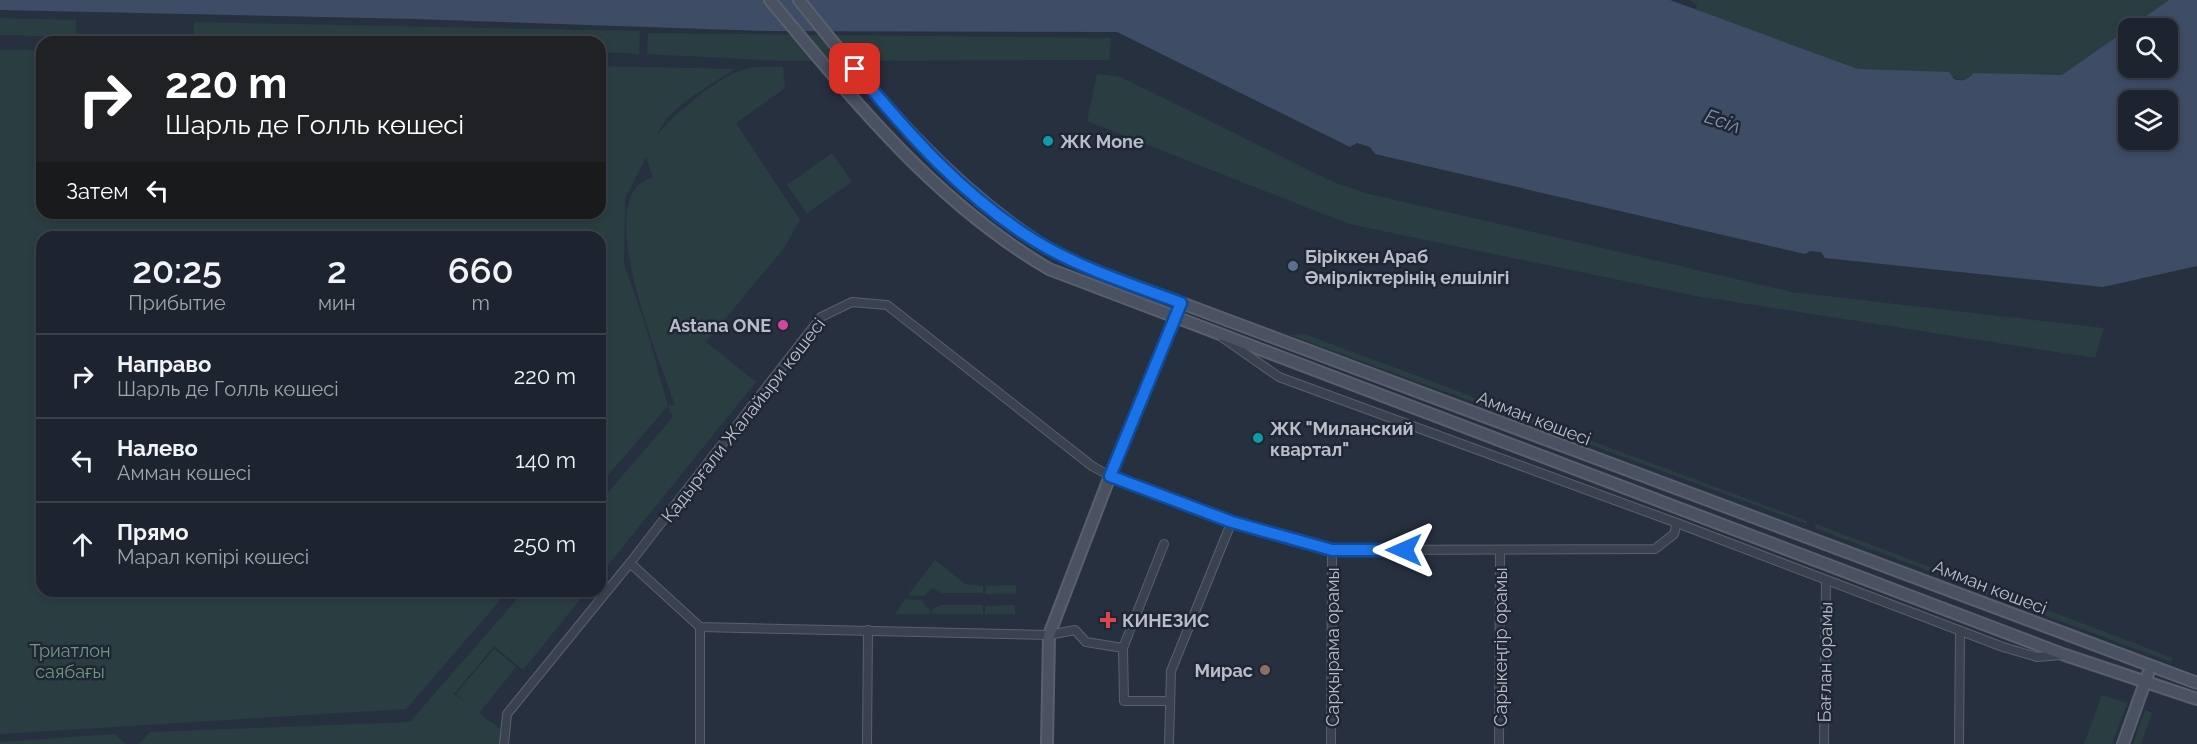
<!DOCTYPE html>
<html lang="ru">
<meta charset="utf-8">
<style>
:root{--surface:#1d242f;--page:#252c37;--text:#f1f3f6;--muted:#a0a4aa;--line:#3b414b}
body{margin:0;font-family:Raleway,sans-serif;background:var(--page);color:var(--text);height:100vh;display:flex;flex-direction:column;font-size:22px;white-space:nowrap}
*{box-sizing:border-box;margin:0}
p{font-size:20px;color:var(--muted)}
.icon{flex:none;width:33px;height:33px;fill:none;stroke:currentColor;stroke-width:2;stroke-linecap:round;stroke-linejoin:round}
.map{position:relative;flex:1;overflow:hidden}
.drawer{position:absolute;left:36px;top:231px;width:570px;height:366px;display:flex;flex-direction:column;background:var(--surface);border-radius:18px;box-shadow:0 3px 9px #0003,0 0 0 2px var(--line)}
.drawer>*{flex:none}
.banner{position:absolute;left:36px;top:36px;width:570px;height:183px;border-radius:18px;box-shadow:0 3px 9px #0003,0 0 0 2px var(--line);background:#202124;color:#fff;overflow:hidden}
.tools{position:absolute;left:2118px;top:18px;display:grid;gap:12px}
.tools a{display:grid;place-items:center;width:60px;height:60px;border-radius:12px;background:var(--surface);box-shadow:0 3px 9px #0003,0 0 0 2px var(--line);font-size:30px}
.pin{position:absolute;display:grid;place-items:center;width:51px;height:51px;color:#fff;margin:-26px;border-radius:12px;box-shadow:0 3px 9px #0006}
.me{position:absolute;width:66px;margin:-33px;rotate:270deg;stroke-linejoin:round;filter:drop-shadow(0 0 4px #0008)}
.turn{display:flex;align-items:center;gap:21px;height:126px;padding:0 30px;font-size:27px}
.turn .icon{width:78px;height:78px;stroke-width:2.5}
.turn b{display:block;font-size:42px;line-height:51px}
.then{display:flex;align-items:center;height:57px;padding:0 30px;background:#0003;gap:12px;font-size:22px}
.eta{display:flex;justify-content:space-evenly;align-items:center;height:102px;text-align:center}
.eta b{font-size:36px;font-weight:600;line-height:42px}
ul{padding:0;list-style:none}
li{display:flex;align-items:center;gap:18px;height:84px;padding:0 30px;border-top:2px solid var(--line)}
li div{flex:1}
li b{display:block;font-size:22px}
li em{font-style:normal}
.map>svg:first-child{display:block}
</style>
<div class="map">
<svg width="2197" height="744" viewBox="0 0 2197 744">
<rect width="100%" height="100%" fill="#27303f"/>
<g fill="#2a3e41" fill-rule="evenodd">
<path d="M1688 0H2169L2062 75 1973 73 1968 79 1961 80 1951 76 1858 69 1695 10 1697 5Z"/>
<path d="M0 18 76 20V37L0 35Z"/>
<path d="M194 22 640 31 639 54 600 52V42L193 40Z"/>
<path d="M648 33 1111 38 1109 60 785 61 647 54Z"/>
<path d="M0 50H42V213H600V66L735 69C713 83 665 110 658 134 675 113 720 75 746 69 759 66 771 66 783 67L785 88 736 123 800 220 784 248 706 342 756 382 600 575V502L673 417 668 406 600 484V237H42V591H508L406 709 0 734ZM646 157 653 178C587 191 662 366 675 404L668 406 645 324 624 264 625 199Z"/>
<path d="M1097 74 1121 77 1333 182 1369 194 1792 292 2104 328 2095 358 1696 296 1349 224 1087 121Z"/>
<path d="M832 153 852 182 807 213 787 185Z"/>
<path d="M1304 334 1807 521V524L1290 335Z"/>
<path d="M1816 524 1981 586 1974 588 1815 528Z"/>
<path d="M935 560 965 584 983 586V593H942L932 588 924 596 908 595Z"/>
<path d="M1016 585V594H985L986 586Z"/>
<path d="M1992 589 2173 658 2171 662 1985 593Z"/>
<path d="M524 591H587L523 670 494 646 454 694 470 706 456 694 494 649 516 667 479 713 503 731 502 744H139L150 732 410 722Z"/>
<path d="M905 599 922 600 925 606 930 609V614H895Z"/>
<path d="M941 605H983V614H932V609Z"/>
<path d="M1015 605V614H985V606Z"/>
<path d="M2102 695 2127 703 2112 744H2084Z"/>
<path d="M2145 710 2152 713 2141 744H2133Z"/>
<path d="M115 734 125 744H0V742Z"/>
</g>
<path fill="#3f4c66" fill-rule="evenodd" d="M0 0H1670L1858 69 1949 72 1954 79C1962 82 1968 80 1973 73L2062 75 2169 0H2197V266L2103 287 1825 258 1821 252 1810 251 1805 254 1375 154 1370 147 1357 143 1350 147 1117 32 767 31 415 19 0 10ZM2128 28H2168V68H2128ZM2128 100H2168V140H2128Z"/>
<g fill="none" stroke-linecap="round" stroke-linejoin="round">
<g stroke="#59606c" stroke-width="10">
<g id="street">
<path d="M1223 338 1279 377 1677 523 2003 647 2037 657 2061 655"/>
<path d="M1164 544 1123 648 1124 701H1170"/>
<path d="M630 563 700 627 1049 635 1075 630 1086 642 1123 648"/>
<path d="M504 744 507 714 630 563 821 317 852 302 887 305 1092 466 1110 476 1232 521 1332 550 1655 549 1674 534 1677 523"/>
<path d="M700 744V627"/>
<path d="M867 744 868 630"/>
<path d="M1169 744 1171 671 1232 521"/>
<path d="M1331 744 1332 550"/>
<path d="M1499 744 1500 550"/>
<path d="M1824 744 1826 581"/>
<path d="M1959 744 1960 631"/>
</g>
</g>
<g stroke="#59606c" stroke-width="14">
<g id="secondary">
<path d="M770 0C854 101 935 202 1049 269L2065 655 2197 699"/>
<path d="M799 0C872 90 937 175 1035 240 1051 251 1070 259 1088 268L2197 683"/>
<path d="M1047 744 1049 635 1110 476 1181 303"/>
<path d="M2123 744 2148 674"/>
</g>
</g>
<use href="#street" stroke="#3b424f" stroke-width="8"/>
<use href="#secondary" stroke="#4a5161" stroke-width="10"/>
</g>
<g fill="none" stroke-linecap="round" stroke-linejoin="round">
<g stroke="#114b97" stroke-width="15">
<path id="route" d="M855 69C908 134 965 198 1037 242 1082 269 1133 285 1181 303L1110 476 1232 522 1332 550H1404"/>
</g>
<use href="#route" stroke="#1a73e8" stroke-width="10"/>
</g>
<g fill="#0f9aa8" stroke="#202734" stroke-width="2">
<circle cx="1048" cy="141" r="6"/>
<circle cx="1258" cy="438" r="6"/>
</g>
<circle fill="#5c6f8a" stroke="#202734" stroke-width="2" cx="1293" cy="266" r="6"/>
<circle fill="#d1479c" stroke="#202734" stroke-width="2" cx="783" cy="325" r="6"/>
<path fill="#e0444e" stroke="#202734" stroke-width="2" d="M1105 611h6v6h6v6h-6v6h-6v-6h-6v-6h6z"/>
<circle fill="#8d6e63" stroke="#202734" stroke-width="2" cx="1265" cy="670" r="6"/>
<g text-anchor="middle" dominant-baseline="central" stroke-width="5" stroke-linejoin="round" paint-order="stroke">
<g font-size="18" font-weight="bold" fill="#b8bdc9" stroke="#202734" text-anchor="start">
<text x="1060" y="141">ЖК Mone</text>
<text x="1305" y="256">Біріккен Араб<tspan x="1305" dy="21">Әмірліктерінің елшілігі</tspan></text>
<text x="771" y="325" text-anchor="end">Astana ONE</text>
<text x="1270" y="428">ЖК "Миланский<tspan x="1270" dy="21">квартал"</tspan></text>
<text x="1122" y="620">КИНЕЗИС</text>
<text x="1253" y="670" text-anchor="end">Мирас</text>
</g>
<g font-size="18" fill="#b8bdc9" stroke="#202734">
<text transform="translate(1534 418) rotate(21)">Амман көшесі</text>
<text transform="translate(743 420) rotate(-52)">Қадырғали Жалайыри көшесі</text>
<text transform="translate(1990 587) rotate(21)">Амман көшесі</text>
<text transform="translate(1332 647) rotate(-90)">Сарқырама орамы</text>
<text transform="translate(1500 647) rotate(-90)">Сарыкеңгір орамы</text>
<text transform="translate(1825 662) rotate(-89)">Бағлан орамы</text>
</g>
<g font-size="18" fill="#71987c" stroke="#202734">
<text x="70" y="650">Триатлон<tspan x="70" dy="21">саябағы</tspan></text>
</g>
<g font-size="20" font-style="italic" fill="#8292ae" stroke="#202734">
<text transform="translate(1723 121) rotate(19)">Есіл</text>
</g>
</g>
</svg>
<div class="tools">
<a><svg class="icon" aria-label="search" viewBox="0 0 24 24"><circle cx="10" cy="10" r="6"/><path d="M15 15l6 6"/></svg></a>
<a><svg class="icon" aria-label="layers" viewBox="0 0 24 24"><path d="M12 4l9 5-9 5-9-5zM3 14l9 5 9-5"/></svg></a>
</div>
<div class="pin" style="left:855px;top:69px;background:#d93025"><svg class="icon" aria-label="arrive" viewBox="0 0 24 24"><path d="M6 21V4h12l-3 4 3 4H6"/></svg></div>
<svg class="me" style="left:1404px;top:550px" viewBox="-20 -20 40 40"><path d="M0-17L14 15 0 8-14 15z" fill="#1a73e8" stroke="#fff" stroke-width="4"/></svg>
<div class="banner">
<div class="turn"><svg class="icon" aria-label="right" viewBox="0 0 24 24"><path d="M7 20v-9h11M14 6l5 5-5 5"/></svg><div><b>220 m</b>Шарль де Голль көшесі</div></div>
<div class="then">Затем<svg class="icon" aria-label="left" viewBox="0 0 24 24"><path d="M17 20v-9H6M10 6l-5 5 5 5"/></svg></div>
</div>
<section class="drawer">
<div class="eta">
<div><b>20:25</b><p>Прибытие</p></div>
<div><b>2</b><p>мин</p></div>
<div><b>660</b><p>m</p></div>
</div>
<ul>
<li><svg class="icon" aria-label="right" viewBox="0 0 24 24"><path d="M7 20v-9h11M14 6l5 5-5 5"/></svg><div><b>Направо</b><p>Шарль де Голль көшесі</p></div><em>220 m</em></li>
<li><svg class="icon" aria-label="left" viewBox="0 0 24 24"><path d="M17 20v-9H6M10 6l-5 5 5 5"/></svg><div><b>Налево</b><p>Амман көшесі</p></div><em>140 m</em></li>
<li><svg class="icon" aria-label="ahead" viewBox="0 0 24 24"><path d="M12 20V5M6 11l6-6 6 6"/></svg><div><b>Прямо</b><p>Марал көпірі көшесі</p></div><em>250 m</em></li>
</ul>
</section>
</div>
